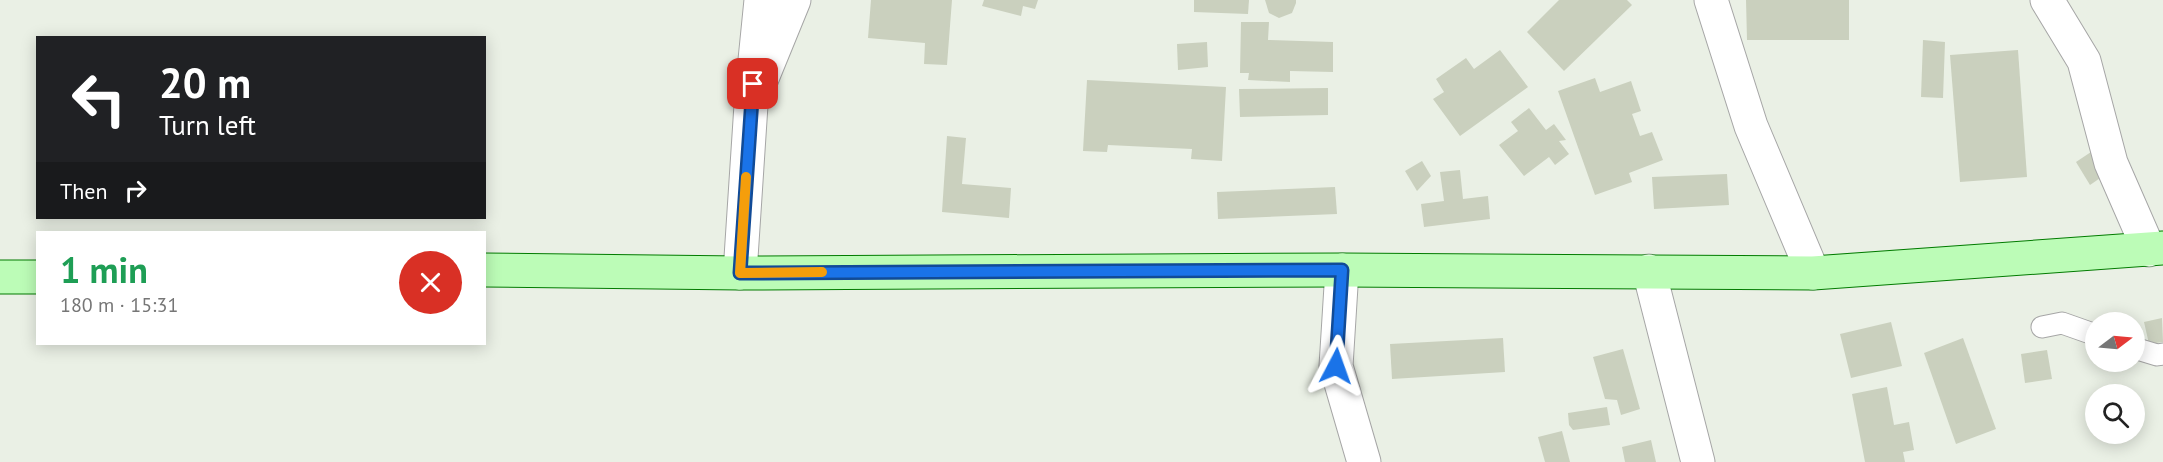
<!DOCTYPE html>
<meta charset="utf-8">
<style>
:root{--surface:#fff;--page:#f2f2f2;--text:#222;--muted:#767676}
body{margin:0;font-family:"PT Sans",sans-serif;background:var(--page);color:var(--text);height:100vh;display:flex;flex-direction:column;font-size:22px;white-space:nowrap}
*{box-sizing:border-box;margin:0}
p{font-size:20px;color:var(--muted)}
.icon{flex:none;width:33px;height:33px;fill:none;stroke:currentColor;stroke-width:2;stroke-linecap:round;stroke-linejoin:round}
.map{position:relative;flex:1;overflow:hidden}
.panel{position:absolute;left:36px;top:231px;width:450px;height:114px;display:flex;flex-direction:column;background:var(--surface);border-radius:0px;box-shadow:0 3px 15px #0003}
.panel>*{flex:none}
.top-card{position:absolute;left:36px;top:36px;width:450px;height:183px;border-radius:0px;box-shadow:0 3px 15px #0003;background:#202124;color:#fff;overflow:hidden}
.needle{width:39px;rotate:74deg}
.buttons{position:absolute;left:2085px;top:312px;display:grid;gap:12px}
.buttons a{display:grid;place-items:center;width:60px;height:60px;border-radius:50%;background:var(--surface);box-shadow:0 3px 15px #0003;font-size:30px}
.pin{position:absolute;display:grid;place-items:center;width:51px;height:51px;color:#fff;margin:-26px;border-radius:12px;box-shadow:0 3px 9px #0006}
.me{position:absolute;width:66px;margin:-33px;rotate:4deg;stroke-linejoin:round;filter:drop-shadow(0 0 4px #0008)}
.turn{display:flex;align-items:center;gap:21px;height:126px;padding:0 24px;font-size:27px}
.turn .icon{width:78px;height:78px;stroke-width:2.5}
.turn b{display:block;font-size:42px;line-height:51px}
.then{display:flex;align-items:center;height:57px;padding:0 24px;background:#0003;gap:12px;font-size:22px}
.round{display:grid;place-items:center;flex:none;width:63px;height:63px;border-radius:32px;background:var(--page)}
.overview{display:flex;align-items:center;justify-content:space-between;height:102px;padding:0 24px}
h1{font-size:36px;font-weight:600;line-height:45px;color:#1e9e55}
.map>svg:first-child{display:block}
</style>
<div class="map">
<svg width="2163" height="462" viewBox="0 0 2163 462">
<rect width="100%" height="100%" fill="#eaf0e5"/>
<g fill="#cad0be">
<path d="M871 0H952L947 65 924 64 925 43 868 38Z"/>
<path d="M984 0H1038L1035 9 1023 6 1021 16 982 6Z"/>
<path d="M1194 0H1249L1248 14 1194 12Z"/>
<path d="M1265 0H1296V3L1292 13 1279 18 1269 13Z"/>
<path d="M1559 0H1627L1632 5 1564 71 1527 32Z"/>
<path d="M1746 0H1849V40H1747Z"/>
<path d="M1241 22H1269L1268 40 1333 42V72L1290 71V82L1248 80 1249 73H1240Z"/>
<path d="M1923 40 1945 42 1943 98 1921 97Z"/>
<path d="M1207 42 1208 67 1178 70 1177 44Z"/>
<path d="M1500 50 1528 87 1460 136 1433 99 1444 92 1436 79 1466 58 1474 69Z"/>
<path d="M2018 50 2027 177 1960 182 1950 55Z"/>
<path d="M1595 78 1600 92 1631 81 1641 111 1632 114 1640 136 1652 132 1663 160 1629 173 1632 182 1595 195 1558 91Z"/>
<path d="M1087 80 1226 87 1222 161 1191 159 1192 149 1108 145 1107 152 1083 151Z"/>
<path d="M1328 88V115L1240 117 1239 89Z"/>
<path d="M1529 108 1546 130 1554 124 1566 140 1559 141 1569 154 1555 165 1549 157 1524 176 1499 145 1518 131 1511 122Z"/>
<path d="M947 136 966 138 962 184 1011 188 1009 218 942 212Z"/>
<path d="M2091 152 2106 174 2090 185 2076 162Z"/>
<path d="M1422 161 1431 176 1417 191 1405 171Z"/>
<path d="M1460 170 1463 199 1488 196 1490 219 1424 227 1421 204 1444 201 1440 172Z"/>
<path d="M1727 174 1729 205 1654 209 1652 177Z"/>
<path d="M1335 187 1337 214 1218 219 1217 192Z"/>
<path d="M2162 318 2163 342 2149 344 2144 322Z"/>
<path d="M1891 322 1902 366 1851 378 1840 334Z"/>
<path d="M1503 338 1505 372 1392 379 1390 344Z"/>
<path d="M1963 338 1996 429 1956 444 1924 353Z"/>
<path d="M1623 349 1640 409 1621 415 1617 400 1605 399 1593 357Z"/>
<path d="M2047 350 2052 379 2025 383 2021 354Z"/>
<path d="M1887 387 1894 425 1909 422 1914 450 1903 452 1905 462H1865L1852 394Z"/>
<path d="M1607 407 1610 425 1573 430 1569 425 1568 413Z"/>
<path d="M1562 431 1570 462H1545L1538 437Z"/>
<path d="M1651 440 1656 462H1625L1622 447Z"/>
</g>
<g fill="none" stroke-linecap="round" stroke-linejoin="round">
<g stroke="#a6a6a6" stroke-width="23">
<g id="lane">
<path d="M2042 327 2062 323 2096 335"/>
<path d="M2134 348 2157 355 2163 354"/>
</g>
</g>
<g stroke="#a6a6a6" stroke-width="35">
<g id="street">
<path d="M1711 0 1751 126 1813 273"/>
<path d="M2047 0 2084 61 2111 163 2149 250"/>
<path d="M754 70 761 0"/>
<path d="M1342 270 1336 366 1364 462"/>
<path d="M1649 271 1698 462"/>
<path d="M740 273 751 105 794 0"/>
</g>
</g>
<g stroke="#027b00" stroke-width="35">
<g id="secondary">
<path d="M484 270 740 273 1342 270 1813 273 2163 248"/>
<path d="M0 277H38"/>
</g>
</g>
<use href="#lane" stroke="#fff" stroke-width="21"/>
<use href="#street" stroke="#fff" stroke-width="33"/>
<use href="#secondary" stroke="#bcfcb7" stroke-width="33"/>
</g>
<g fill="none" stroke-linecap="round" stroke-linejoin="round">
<g stroke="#114b97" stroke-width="15">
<path id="route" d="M753 84 740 273 1342 270 1336 366"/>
</g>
<use href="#route" stroke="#1a73e8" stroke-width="10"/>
<path stroke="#f59e0b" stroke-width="10" d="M746 177 740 273 822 272"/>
</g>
</svg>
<div class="buttons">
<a><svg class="needle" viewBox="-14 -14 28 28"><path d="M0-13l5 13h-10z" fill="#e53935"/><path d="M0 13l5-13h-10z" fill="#767676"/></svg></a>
<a><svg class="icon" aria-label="search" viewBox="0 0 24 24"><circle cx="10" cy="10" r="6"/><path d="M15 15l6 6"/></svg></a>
</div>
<div class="pin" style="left:753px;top:84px;background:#d93025"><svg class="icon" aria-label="arrive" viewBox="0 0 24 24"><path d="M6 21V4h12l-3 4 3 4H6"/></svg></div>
<svg class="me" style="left:1336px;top:366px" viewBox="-20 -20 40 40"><path d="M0-17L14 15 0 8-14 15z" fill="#1a73e8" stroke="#fff" stroke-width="4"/></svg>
<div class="top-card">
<div class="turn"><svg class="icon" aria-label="left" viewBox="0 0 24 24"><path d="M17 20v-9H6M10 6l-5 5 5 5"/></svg><div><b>20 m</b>Turn left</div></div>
<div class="then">Then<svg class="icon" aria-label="right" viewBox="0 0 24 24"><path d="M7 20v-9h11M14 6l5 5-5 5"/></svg></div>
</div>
<section class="panel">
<div class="overview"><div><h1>1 min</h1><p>180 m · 15:31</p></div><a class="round" style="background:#d93025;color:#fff"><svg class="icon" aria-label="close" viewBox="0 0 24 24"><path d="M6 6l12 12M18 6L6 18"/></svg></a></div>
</section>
</div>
